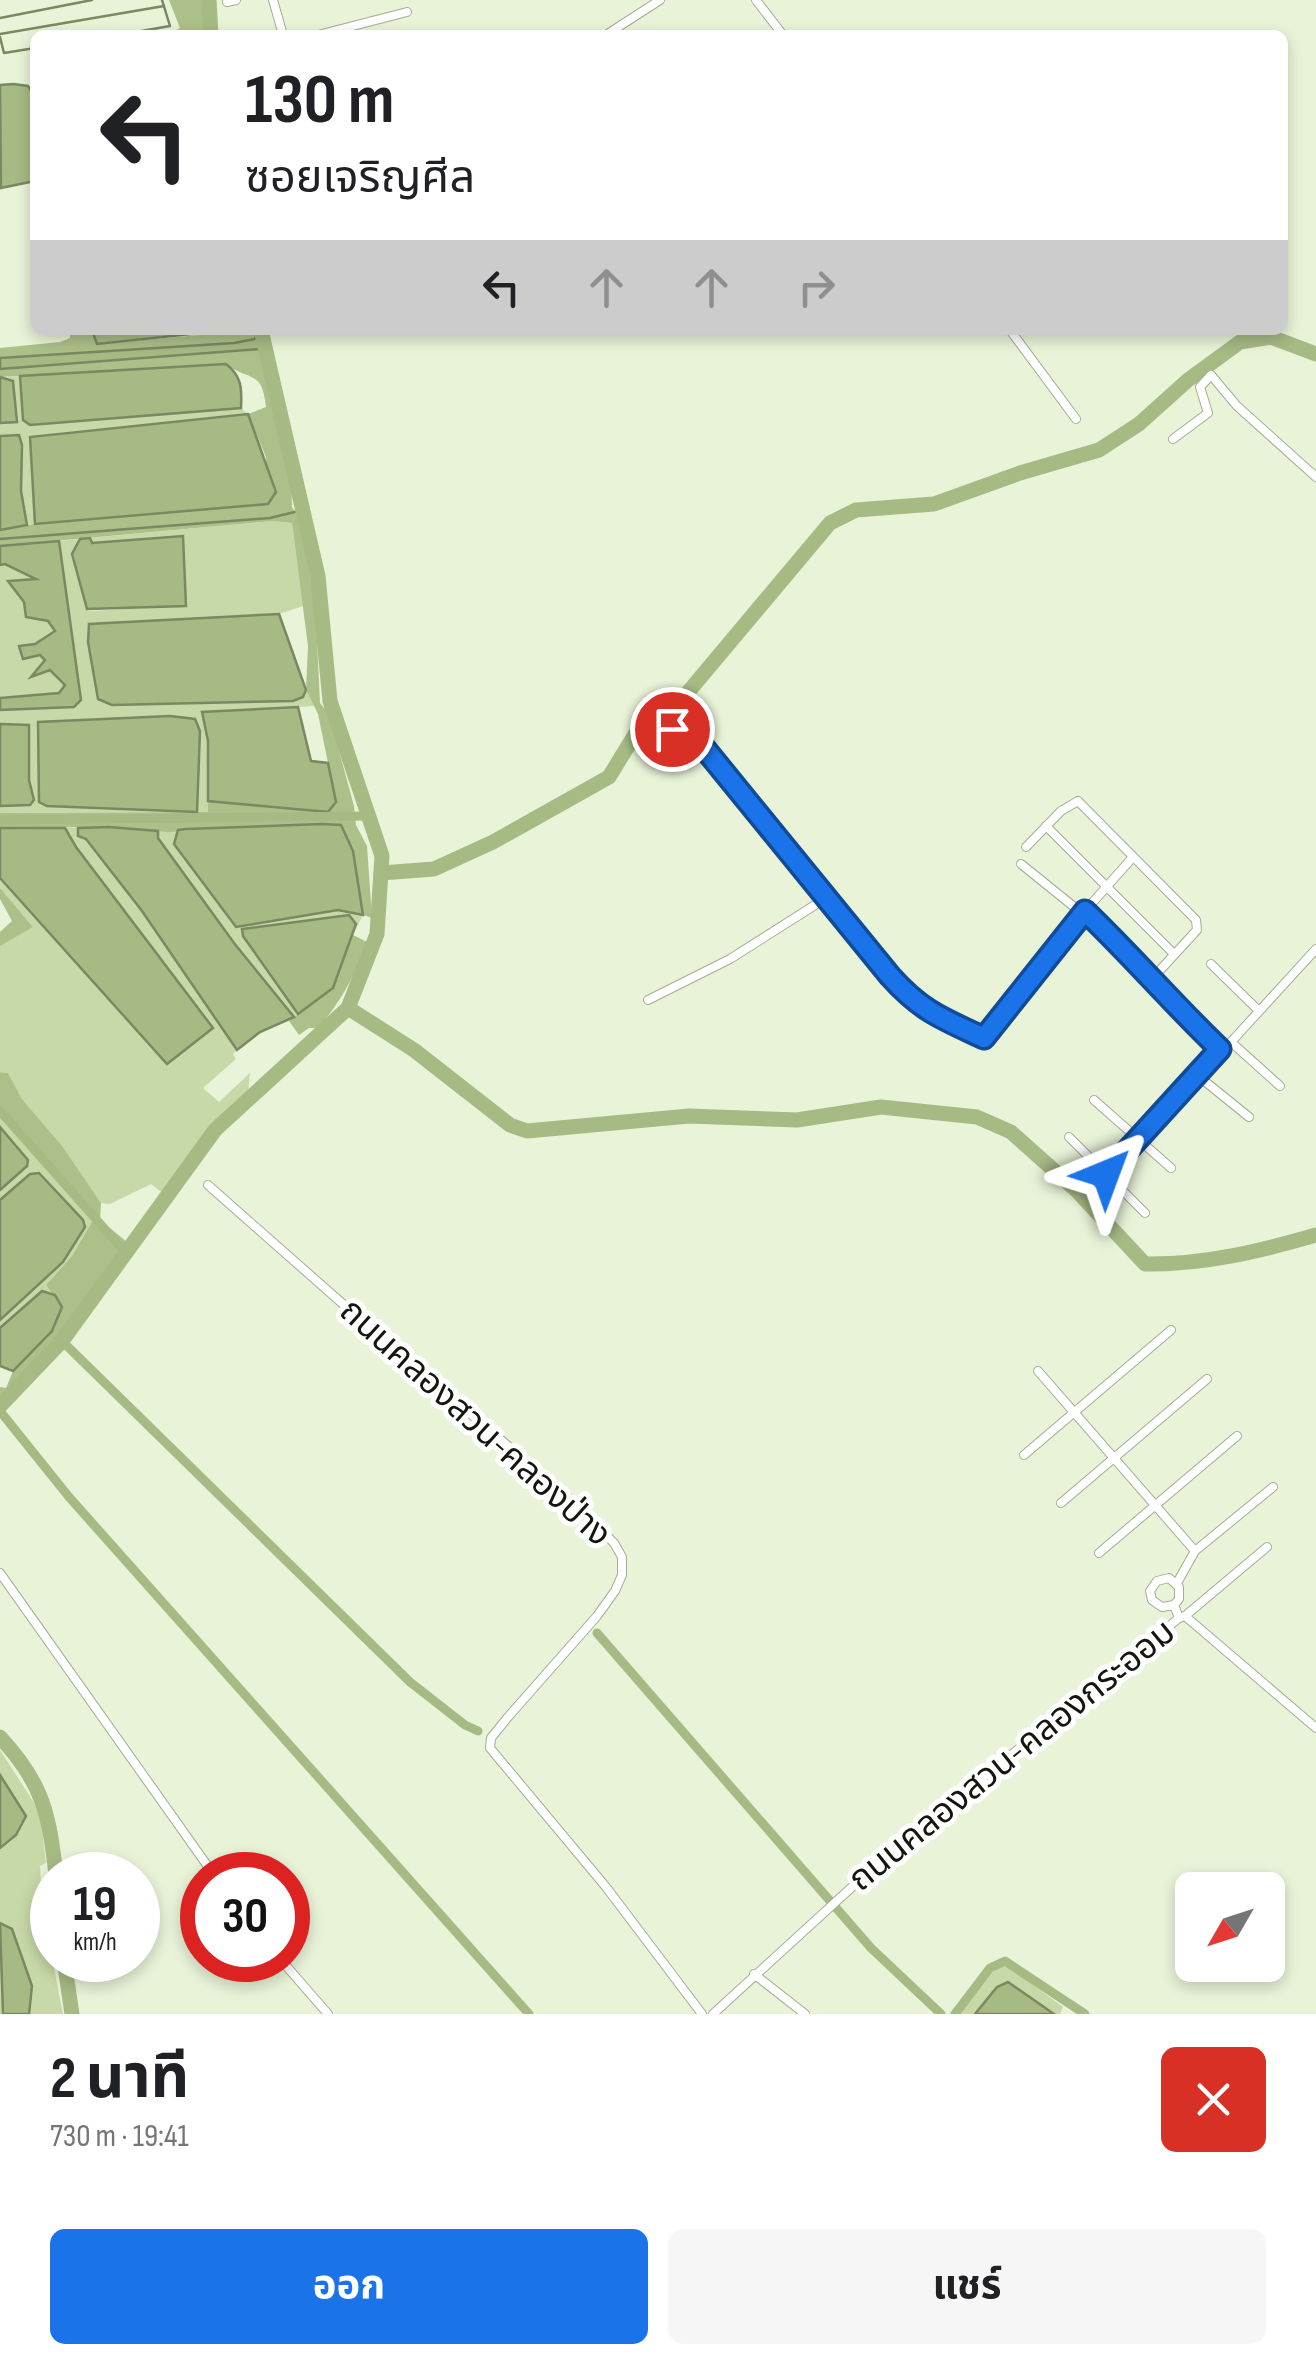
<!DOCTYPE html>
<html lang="th">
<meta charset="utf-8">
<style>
:root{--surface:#fff;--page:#f6f6f6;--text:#202124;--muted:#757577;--accent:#1a73e8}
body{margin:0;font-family:"Sofia Sans Condensed","Noto Sans Thai",sans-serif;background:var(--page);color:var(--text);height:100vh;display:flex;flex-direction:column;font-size:38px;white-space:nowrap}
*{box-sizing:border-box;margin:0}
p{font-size:32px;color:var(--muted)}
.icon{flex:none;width:55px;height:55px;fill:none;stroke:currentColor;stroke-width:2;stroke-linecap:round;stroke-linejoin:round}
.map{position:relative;height:2014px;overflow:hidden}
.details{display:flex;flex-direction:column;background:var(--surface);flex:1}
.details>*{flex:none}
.banner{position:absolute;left:30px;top:30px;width:1258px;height:305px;border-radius:15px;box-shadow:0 5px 15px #0003;background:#fff;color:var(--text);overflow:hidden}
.needle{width:65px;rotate:231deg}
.tools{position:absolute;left:1175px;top:1872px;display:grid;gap:20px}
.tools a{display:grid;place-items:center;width:110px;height:110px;border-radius:15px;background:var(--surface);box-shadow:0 5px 15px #0003;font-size:50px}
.speed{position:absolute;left:30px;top:1852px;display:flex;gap:20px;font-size:50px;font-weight:700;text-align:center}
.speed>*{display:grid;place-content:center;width:130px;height:130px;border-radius:50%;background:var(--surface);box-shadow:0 5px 15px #0003;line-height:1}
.speed small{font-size:25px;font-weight:400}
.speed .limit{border:15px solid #d22;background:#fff;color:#111}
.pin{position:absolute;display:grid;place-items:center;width:85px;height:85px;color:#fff;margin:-42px;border:5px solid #fff;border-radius:50%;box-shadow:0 2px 10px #0007}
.me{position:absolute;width:110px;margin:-55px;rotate:44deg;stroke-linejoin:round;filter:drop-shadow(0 0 8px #0008)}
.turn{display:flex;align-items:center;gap:35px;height:210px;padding:0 50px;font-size:45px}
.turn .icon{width:130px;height:130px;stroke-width:2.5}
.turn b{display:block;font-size:70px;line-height:85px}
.lanes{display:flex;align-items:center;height:95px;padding:0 50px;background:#0003;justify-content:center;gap:50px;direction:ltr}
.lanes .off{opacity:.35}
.round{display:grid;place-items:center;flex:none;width:105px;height:105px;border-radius:15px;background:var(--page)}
.summary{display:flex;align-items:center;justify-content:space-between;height:170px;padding:0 50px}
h1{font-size:60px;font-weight:700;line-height:75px}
.action{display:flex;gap:20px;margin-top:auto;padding:20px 50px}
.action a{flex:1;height:115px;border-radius:15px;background:var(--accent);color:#fff;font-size:40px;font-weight:700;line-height:115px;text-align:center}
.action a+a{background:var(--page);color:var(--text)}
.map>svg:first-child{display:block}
</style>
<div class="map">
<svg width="1316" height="2014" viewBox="0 0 1316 2014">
<rect width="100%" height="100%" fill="#e9f3d8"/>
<g fill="#c7d9a8">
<path d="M20 376 23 420 30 425 241 408 248 414 30 437 35 524 27 525 21 491 22 445 18 435 0 436V423L16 422 13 381 7 377Z"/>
<path d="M272 521 292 523 303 606 279 614 89 624 88 642 98 698 303 697 306 690 314 706 203 713 208 741 209 812H197L200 731 195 719 170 716 38 722 39 802 47 806 181 812 0 813V806L30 805 34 799 29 780V726L0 724V708L81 700 59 541 80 539 72 554 88 611 185 606 182 536 91 543 90 538Z"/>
<path d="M4 564 38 580 9 582 24 602 48 621 55 631 35 644 20 646 40 655 46 661 33 675 50 669 65 685 60 693 0 698V565Z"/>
<path d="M65 828H78V836L86 839 142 911 237 1050 233 1054 236 1059 203 1088 219 1102 250 1073 248 1093 222 1117 164 1194 151 1184 110 1204 101 1203 63 1147 22 1099 8 1073 0 1072V945L33 927 0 888V878L166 1063 213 1027 76 847Z"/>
<path d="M178 830 174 844 236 927 338 910 363 915 353 935 355 924 243 936 298 1014 294 1017 234 943 158 838V831Z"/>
<path d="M0 1117 93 1220 72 1256 46 1285 55 1295 42 1291 0 1328V1320L63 1262 85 1226 83 1220 39 1173 30 1174 0 1200V1190L27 1166 28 1160 0 1127Z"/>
<path d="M0 1750 40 1812 46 1863 40 1866 41 1884 46 1883 51 1953 63 2014H0Z"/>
<path d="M1008 1966 1063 2007 1060 2014H1054L1008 1982 996 1987 975 2014H960L997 1967Z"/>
</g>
<g fill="#acc089">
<path d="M169 0H203L204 35H167L180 28Z"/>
<path d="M70 330H92L98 344 257 330 255 339 234 343 0 358V348L60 342 70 338Z"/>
<path d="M260 349 291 476 292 507 300 520 315 599 320 703 329 714 354 806 356 825 367 846 372 918 363 915 353 851 341 825 169 832 109 827 0 828V813L208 812V801L328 812 336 802 318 714 306 690 308 646 292 523 272 521 0 546V530L35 524 268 504 266 457 248 414 266 407C262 369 250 382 226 364L0 377V369Z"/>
<path d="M0 888 33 927 0 946V932L12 921 0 899Z"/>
<path d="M353 935 367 942C355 975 341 1002 318 1028H309L299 1035 289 1021 333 988Z"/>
<path d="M0 1072 8 1073 22 1099 63 1147 101 1203 100 1220 127 1242 76 1317 0 1400V1387L6 1388 13 1371 52 1331 62 1306 46 1285 72 1256 93 1220 0 1117Z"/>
</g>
<g fill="#a6ba84" stroke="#7a8961" stroke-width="2.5">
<path d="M13 84 28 86 35 97V181L1 188 0 85Z"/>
<path d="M92 330H229L97 344Z"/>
<path d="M257 333 264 353 260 349 0 369V358L234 343 255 339Z"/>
<path d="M226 364C242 376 242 389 241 408L30 425 23 420 20 376Z"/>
<path d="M0 377 13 381 17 422 0 423Z"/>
<path d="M248 414 276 492 268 504 35 524 30 437Z"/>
<path d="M19 435 22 445 21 491 27 525 0 530V436Z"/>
<path d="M183 536 186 606 87 609 72 554 80 539 90 538 92 543Z"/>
<path d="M59 541 81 700 74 707 0 710V698L59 693 65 685 50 670 31 677 45 660 40 655 23 659 19 646 35 644 55 631 48 621 26 617 24 602 8 581 36 579 5 564 0 565V546Z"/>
<path d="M279 614 306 690 303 697 293 701 112 705 98 699 88 642 89 624Z"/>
<path d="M298 707 311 761 328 763 336 802 328 812 208 801V741L202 712Z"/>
<path d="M170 716 195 719 200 731 197 812 47 806 39 802 38 722Z"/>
<path d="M0 724 29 725V780L34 800 30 805 0 806Z"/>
<path d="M322 824 341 825 353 851 363 915 338 910 236 927 174 844 178 830 186 829Z"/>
<path d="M109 827 158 831V838L234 943 294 1017 260 1032 237 1050 142 911 86 839 78 836V828Z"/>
<path d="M0 828H65L76 847 213 1028 167 1064 0 878Z"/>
<path d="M349 915 356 924 333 988 298 1014 243 936 242 929Z"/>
<path d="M0 1127 28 1160 27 1166 0 1190Z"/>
<path d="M39 1173 83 1220 85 1227 63 1262 0 1320V1200L30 1174Z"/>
<path d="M42 1291 55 1295 62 1307 52 1331 13 1371 0 1366V1328Z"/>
<path d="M0 1775 26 1816 16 1835 0 1848Z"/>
<path d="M0 1923 12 1929 32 1986 29 2014H3Z"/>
<path d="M1008 1982 1054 2014H975L997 1987Z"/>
</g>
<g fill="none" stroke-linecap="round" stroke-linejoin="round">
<g stroke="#7a8961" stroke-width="2.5">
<path d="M0 18 92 0"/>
<path d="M0 34 164 6"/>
<path d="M119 35 170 26 162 0"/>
<path d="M0 37 4 53 35 48"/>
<path d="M0 539 270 518 303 510"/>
</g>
<g stroke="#a6ba84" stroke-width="9">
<path d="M0 820 368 816"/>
<path d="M0 1111 126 1253"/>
<path d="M62 1341 410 1682 465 1725 478 1731"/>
<path d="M0 1411 69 1497 529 2014"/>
<path d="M597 1633 871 1948 941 2014"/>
<path d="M955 2014 990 1968 1005 1961 1085 2014"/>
</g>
<g stroke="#a6ba84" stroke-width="15">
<path d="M209 0 211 35"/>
<path d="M381 873 434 869 493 842 609 777 639 728 679 703 830 523 856 510 934 504 1020 473 1099 450 1139 424 1188 380 1240 342 1271 337 1316 354"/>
<path d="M348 1008 414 1050 510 1125 527 1131 689 1116 797 1120 881 1107 977 1117 1011 1132 1076 1190 1145 1264C1203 1265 1261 1251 1316 1235"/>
<path d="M0 1406 62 1341 215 1130 348 1008 377 934 382 856 330 701 318 576 261 330"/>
<path d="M0 1737C43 1783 49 1814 56 1875"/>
<path d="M64 1960 72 2014"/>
</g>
<g stroke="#a4ad94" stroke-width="10">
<g id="street">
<path d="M273 0 283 35"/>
<path d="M756 0 783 35"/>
<path d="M227 2 236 0"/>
<path d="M318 35 407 12"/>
<path d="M606 35 660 0"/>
<path d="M1010 330 1076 419"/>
<path d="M1173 439 1208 413 1200 387 1211 375 1237 406 1316 477"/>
<path d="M672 729 696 739 913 1001 984 1038 1085 911 1133 857"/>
<path d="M1046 826 1174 954"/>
<path d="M1026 847 1061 811 1078 801 1196 920 1197 930 1151 980"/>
<path d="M1021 864 1083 914"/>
<path d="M1085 911 1121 946 1163 995 1220 1049 1231 1042 1316 949"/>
<path d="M1211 964 1259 1011"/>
<path d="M648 1000 730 959 826 898"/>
<path d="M1231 1042 1280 1086"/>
<path d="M1197 1075 1249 1117"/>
<path d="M1094 1100 1171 1168"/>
<path d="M1069 1137 1145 1213"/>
<path d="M1106 1175 1220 1049"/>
<path d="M208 1185 369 1327 570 1499 614 1543 622 1557V1575L615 1591 597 1616 508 1717 491 1738 490 1748 606 1887 702 2014"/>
<path d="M1038 1371 1195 1551"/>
<path d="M1024 1455 1171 1330"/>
<path d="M1061 1503 1207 1379"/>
<path d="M1099 1553 1237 1436"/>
<path d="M0 1573 214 1875"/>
<path d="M1177 1583 1195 1551 1273 1487"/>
<path d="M1174 1605 1162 1607 1152 1600 1150 1591 1157 1581 1169 1578 1179 1587V1599L1174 1605 1179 1618"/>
<path d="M1185 1616 1267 1547"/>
<path d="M281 1960 328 2014"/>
<path d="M754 1974 805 2014"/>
<path d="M713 2014 875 1866 1179 1618 1185 1616 1316 1728"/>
</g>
</g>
<use href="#street" stroke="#fff" stroke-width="8"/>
</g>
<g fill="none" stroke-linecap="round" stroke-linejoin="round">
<g stroke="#114b97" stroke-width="25">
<path id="route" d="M672 729 696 738 890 976C921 1011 943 1019 984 1038L1085 911C1132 956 1173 1004 1220 1049L1106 1174"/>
</g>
<use href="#route" stroke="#1a73e8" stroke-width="18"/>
</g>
<g text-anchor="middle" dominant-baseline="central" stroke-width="10" stroke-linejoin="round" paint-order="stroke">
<g font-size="35" fill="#14170e" stroke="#fff">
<text transform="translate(475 1423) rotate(42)">ถนนคลองสวน-คลองป่าง</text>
<text transform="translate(1012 1756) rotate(-39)">ถนนคลองสวน-คลองกระออม</text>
</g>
</g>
</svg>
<div class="tools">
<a><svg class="needle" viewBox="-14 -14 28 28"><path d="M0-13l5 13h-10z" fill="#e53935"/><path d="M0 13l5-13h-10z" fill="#757577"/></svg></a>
</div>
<div class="speed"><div>19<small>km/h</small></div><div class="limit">30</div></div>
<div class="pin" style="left:672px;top:729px;background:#d93025"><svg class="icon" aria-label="arrive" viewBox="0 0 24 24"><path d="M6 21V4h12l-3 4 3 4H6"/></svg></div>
<svg class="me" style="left:1106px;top:1174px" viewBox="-20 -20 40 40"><path d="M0-17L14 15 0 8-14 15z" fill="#1a73e8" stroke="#fff" stroke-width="4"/></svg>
<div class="banner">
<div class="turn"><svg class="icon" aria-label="left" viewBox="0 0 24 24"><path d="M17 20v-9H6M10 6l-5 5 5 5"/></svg><div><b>130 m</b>ซอยเจริญศีล</div></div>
<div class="lanes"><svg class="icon" aria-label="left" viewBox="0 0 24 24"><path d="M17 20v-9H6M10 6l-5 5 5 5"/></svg><svg class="icon off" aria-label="ahead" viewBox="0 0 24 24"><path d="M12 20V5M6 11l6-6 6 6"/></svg><svg class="icon off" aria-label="ahead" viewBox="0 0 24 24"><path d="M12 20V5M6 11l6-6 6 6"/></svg><svg class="icon off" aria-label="right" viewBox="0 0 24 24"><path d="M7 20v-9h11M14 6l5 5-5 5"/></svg></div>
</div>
</div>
<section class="details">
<div class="summary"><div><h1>2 นาที</h1><p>730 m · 19:41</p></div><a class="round" style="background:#d93025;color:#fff"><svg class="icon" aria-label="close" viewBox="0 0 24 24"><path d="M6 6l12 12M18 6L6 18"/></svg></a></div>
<div class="action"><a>ออก</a><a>แชร์</a></div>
</section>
